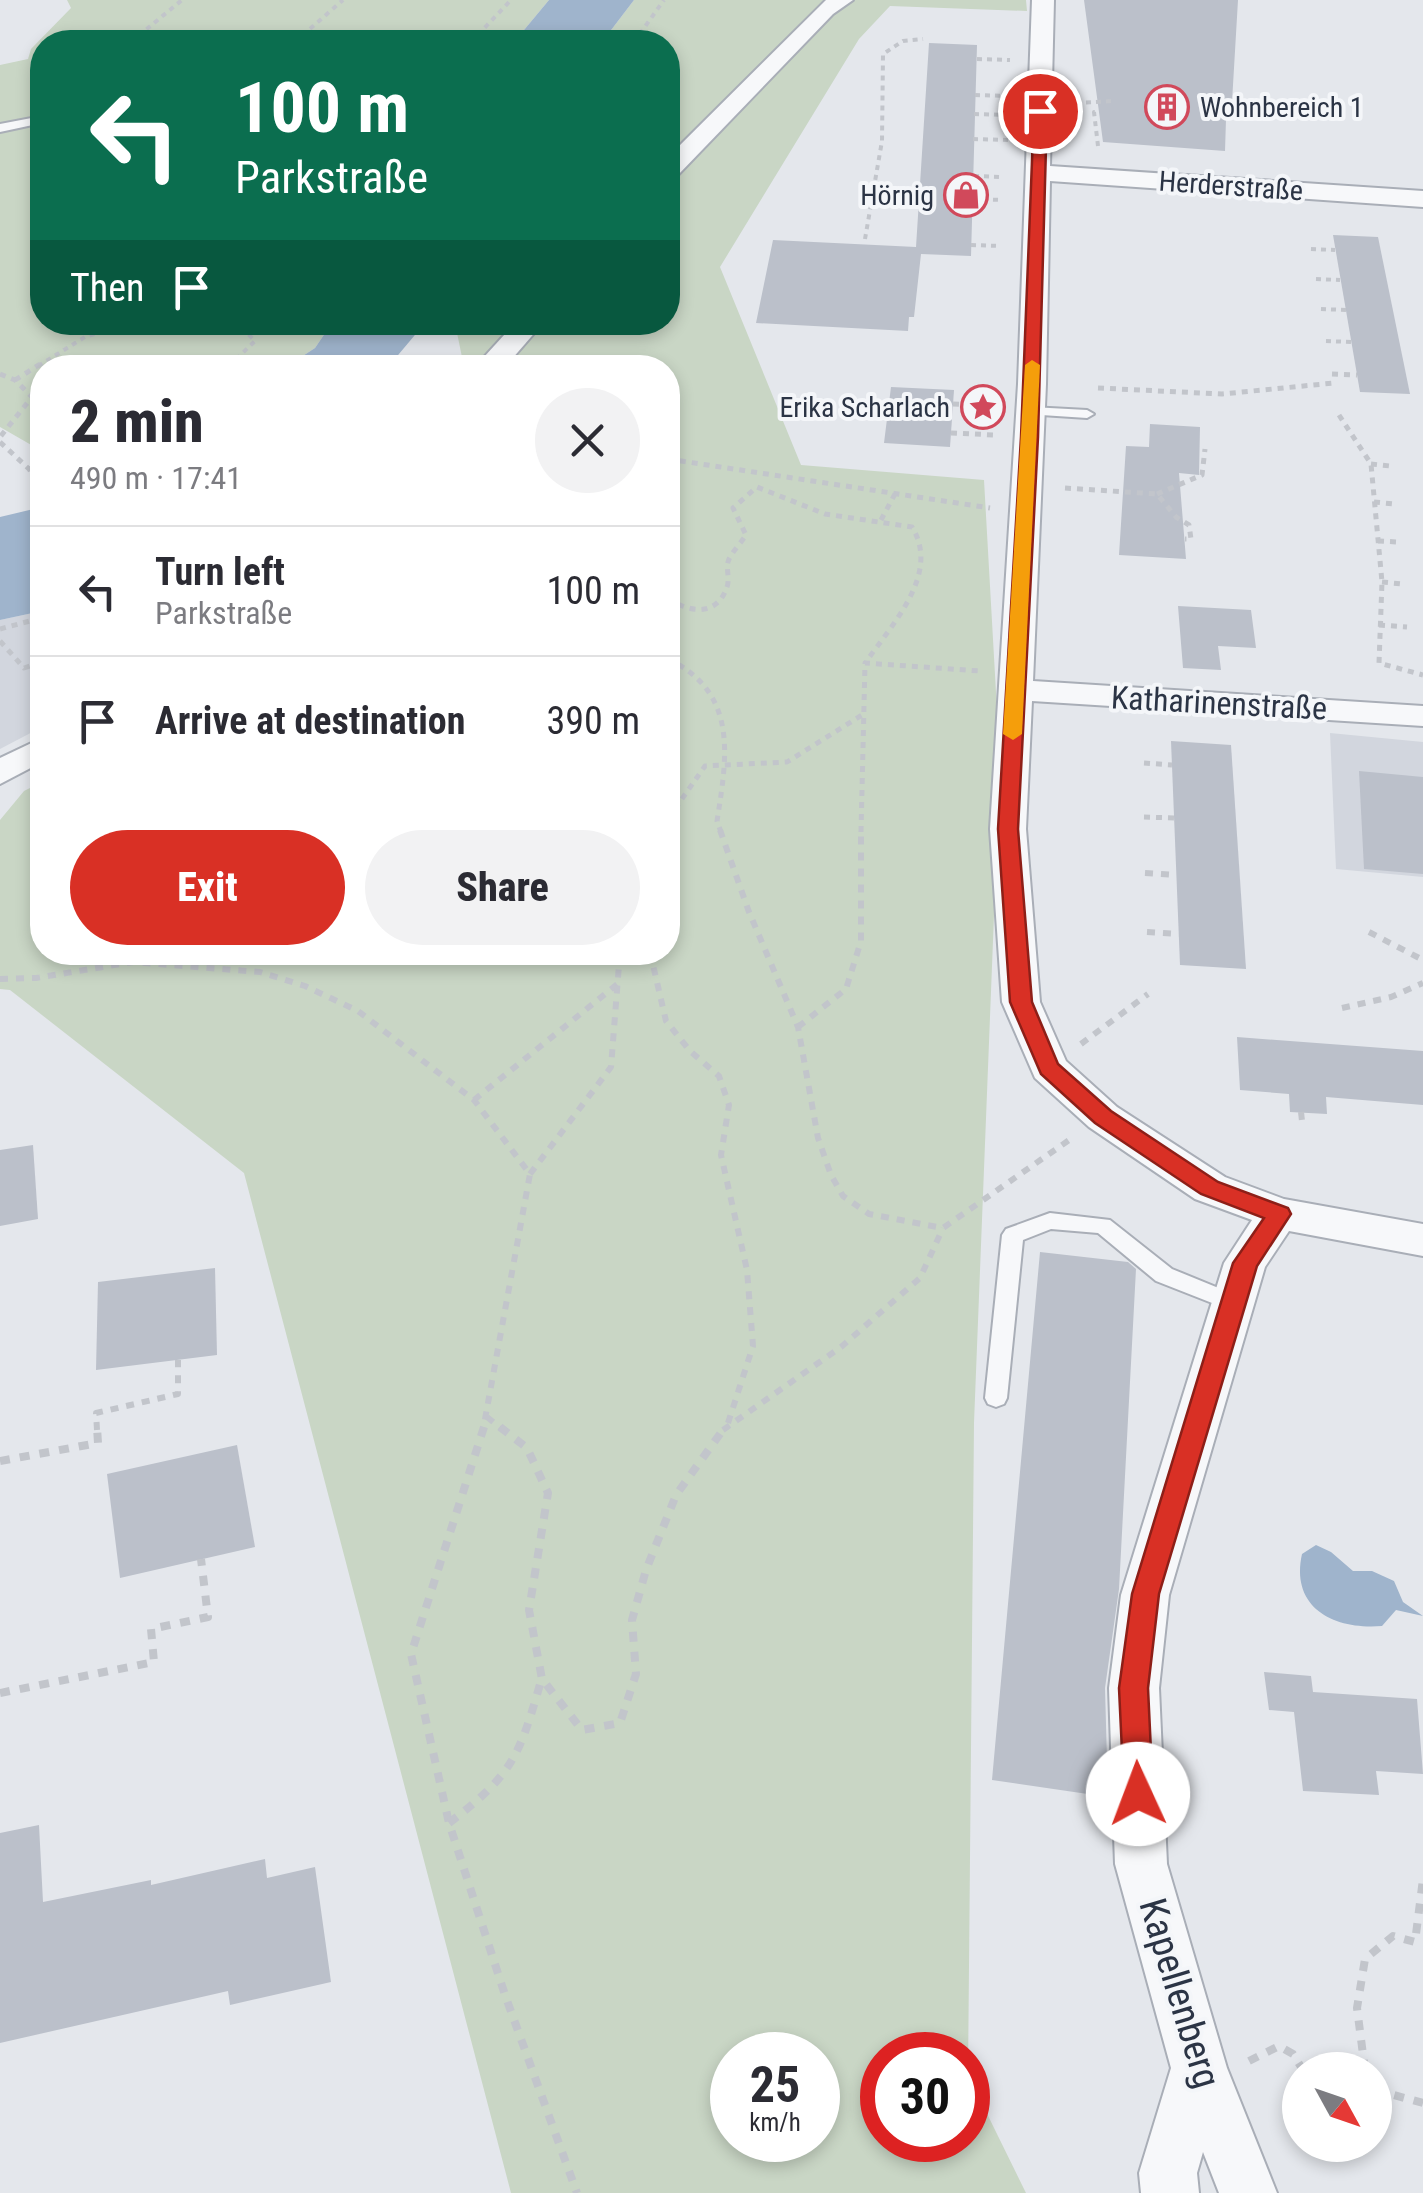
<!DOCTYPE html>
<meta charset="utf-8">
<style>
:root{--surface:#fff;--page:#f2f2f3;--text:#2b2b33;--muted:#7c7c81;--line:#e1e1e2;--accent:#d93025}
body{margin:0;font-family:"Roboto Condensed",sans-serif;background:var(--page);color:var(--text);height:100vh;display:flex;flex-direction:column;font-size:38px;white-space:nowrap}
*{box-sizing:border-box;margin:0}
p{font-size:32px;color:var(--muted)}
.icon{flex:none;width:55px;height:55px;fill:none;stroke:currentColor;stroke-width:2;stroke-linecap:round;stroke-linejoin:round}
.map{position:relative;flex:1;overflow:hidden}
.side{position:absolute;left:30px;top:355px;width:650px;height:610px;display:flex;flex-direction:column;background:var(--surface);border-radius:40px;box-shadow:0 5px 15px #0003}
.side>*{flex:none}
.guide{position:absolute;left:30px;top:30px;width:650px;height:305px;border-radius:40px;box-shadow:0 5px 15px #0003;background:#0b6e4f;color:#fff;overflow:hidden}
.needle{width:65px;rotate:130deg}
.tools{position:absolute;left:1282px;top:2052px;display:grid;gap:20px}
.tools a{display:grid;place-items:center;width:110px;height:110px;border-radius:50%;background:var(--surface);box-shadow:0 5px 15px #0003;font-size:50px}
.speed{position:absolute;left:710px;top:2032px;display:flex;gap:20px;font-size:50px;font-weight:700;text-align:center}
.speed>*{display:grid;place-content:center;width:130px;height:130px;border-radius:50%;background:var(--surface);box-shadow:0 5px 15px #0003;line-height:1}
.speed small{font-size:25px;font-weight:400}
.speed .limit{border:15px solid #d22;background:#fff;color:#111}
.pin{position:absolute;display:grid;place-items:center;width:85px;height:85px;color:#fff;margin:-42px;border:5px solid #fff;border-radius:50%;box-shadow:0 2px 10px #0007}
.me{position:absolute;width:110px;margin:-55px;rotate:358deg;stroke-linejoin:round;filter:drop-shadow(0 0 8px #0008)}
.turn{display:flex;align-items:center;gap:35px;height:210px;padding:0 40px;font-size:45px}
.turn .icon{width:130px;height:130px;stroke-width:2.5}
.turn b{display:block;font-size:70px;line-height:85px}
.then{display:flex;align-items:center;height:95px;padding:0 40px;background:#0003;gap:20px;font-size:38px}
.round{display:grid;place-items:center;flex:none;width:105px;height:105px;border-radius:52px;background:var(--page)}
.headline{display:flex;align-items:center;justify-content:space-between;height:170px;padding:0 40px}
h1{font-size:60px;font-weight:800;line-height:75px}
.primary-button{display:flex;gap:20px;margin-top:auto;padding:20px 40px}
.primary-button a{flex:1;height:115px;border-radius:60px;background:var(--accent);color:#fff;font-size:40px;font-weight:800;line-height:115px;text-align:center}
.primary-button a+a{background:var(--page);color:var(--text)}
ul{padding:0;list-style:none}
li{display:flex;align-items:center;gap:30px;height:130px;padding:0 40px;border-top:2px solid var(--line)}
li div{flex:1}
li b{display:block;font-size:38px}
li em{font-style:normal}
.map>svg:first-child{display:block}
</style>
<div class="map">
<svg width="1423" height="2193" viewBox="0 0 1423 2193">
<rect width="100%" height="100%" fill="#e4e7ec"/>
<g fill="#d2d6de">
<path d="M42 611V727L0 749V620Z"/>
<path d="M1330 733 1423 742V877L1336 869Z"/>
</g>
<g fill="#c9d6c5" fill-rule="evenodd">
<path d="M67 0H549L514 42H42V322L332 323 315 348 286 367 42 368V457L33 446 0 427V65L28 59 31 49 71 8Z"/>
<path d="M634 0H1026L1027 11 890 6 859 39 720 267 801 465 984 480 1000 763 974 1423 968 2075 1026 2193H511L244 1173 10 990 0 989V820L24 791 42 782V952H668V368L464 367 455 323 668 322V42H602ZM732 2055H818V2140H732ZM882 2055H968V2140H882Z"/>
</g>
<g fill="#9fb4cc">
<path d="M549 0H634L602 42H514Z"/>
<path d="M332 323V322L425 323 388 367H286L315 348Z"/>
<path d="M42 507V611L0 620V517Z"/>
<path d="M1316 1545 1331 1552 1353 1571H1372L1394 1581 1403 1602 1423 1616 1396 1610 1382 1626C1334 1630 1290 1608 1302 1554Z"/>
</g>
<g fill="#bbc0ca">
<path d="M1084 0H1238L1231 119H1226L1225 151 1103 142Z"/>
<path d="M929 43 977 45 971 256 921 254 914 317H909L908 331 756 323 773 240 916 247Z"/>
<path d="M1333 235 1378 237 1410 394 1360 392Z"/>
<path d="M891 387 954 390 950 447 884 443Z"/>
<path d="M1150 424 1200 427 1199 475 1179 473 1186 559 1119 555 1126 446 1149 447Z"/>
<path d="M1178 606 1251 610 1256 648 1218 646 1221 670 1183 668Z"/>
<path d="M1171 741 1231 745 1246 969 1180 965Z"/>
<path d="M1359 771 1423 777V874L1364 869Z"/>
<path d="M1237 1037 1423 1051V1105L1326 1097 1327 1114 1290 1112 1289 1094 1240 1090Z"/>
<path d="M33 1145 38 1219 0 1226V1150Z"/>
<path d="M1040 1252 1128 1262 1136 1269 1119 1589 1105 1688 1108 1797 992 1780Z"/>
<path d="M215 1268 217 1355 96 1370 98 1282Z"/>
<path d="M237 1445 255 1547 120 1578 107 1474Z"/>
<path d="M1264 1672 1311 1676 1313 1692 1417 1699 1423 1774 1376 1771 1379 1795 1303 1791 1294 1712 1269 1710Z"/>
<path d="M39 1825 43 1902 151 1880V1885L265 1859 267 1878 315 1867 331 1982 230 2005 228 1991 0 2043V1833Z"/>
</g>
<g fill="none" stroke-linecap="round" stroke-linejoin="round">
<g stroke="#a9aeb7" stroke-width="4">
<g id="lane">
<path d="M42 116V123L0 132V124Z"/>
<path d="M1031 407 1087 410 1094 414 1087 418 1026 414V408Z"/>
<path d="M1050 1213 1110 1220 1172 1269 1243 1298 1246 1304 1243 1310 1235 1312 1156 1281 1098 1233 1051 1229 1023 1240 1007 1398 1004 1404 996 1407 988 1404 985 1398 1002 1235 1006 1229Z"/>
</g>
</g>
<g stroke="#a9aeb7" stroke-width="4">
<g id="street">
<path d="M826 0H853L833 14 677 176 668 178V157Z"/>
<path d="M1032 0H1054L1050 166 1423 191V207L1050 181 1046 384 1033 681 1423 706V726L1032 701 1026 829 1040 1002 1066 1061 1117 1107 1225 1177 1284 1199 1423 1224V1256L1289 1231 1265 1267 1169 1595 1159 1688 1167 1864 1227 2068 1277 2193H1219L1203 2152 1197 2173 1199 2193H1141L1139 2173 1171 2068 1115 1864 1109 1688 1121 1595 1224 1263 1252 1220 1195 1199 1089 1127 1035 1078 1002 1002 990 829 1018 384Z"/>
<path d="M516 322H544L504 368H474Z"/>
<path d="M42 738V762L0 784V758Z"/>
</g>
</g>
<g stroke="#c2c5cb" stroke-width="4" stroke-dasharray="5 5" stroke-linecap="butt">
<path d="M131 42 182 0"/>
<path d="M295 42 343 0"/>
<path d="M471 42 511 0"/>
<path d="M634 42 664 0"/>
<path d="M977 59 1010 60"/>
<path d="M975 95 1009 96"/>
<path d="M1076 103 1113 101"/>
<path d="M974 114 1009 115"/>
<path d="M973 139 1008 140"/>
<path d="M1098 146 1094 112H1099"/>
<path d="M974 176 1002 177"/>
<path d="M973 199 1002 200"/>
<path d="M865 239 882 141 883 54 903 41 923 39"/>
<path d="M971 245 1000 246"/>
<path d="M1311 249 1335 250"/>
<path d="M1316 279 1340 280"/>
<path d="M1321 309 1346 310"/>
<path d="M1326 341 1351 342"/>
<path d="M38 366 85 337 133 322"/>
<path d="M229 366 255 341 236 322"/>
</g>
<g stroke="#c2c5cb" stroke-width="5" stroke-dasharray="6 6" stroke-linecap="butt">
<path d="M227 368 232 363"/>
<path d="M0 374 15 380 32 397 0 437"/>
<path d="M1332 374 1357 375"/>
<path d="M15 380 42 363"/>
<path d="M1098 388 1222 394 1334 383"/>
<path d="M953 404 997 406"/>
<path d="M1339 415 1371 464 1382 582 1379 663 1423 675"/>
<path d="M951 433 995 435"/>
<path d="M0 442 29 469 42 489"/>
<path d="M668 459 990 508"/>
<path d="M1371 464 1390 466"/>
<path d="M29 469 42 466"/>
<path d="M1065 488 1157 494 1176 517 1189 525 1191 539H1185"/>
<path d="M1157 494 1202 475 1205 449"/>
<path d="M1374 502 1394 504"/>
<path d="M881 520 896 492"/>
<path d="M1378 541 1398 542"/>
<path d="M668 568V576"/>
<path d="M1382 582 1402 584"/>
<path d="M668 598C689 613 717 617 727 587 730 578 726 570 728 562 730 554 741 543 746 535L733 508 757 487 825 514 912 527C941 574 892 624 866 662"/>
<path d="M1379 625 1407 627"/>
<path d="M0 629 41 618"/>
<path d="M0 641 24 668 42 662"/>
<path d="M668 659C739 693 727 757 717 821L721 832"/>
<path d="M1144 763 1172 765"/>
<path d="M1144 817 1174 818"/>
<path d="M668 831 670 816 705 766 787 762 862 715"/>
<path d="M861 832 865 663 980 671"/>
</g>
<g stroke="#c2c5cb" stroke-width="6" stroke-dasharray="8 8" stroke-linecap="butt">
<path d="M720 830 749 912 798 1027 818 1138 831 1175 843 1196 869 1214 943 1228 1072 1138"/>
<path d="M1145 873 1176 875"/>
<path d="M1147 932 1179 934"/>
<path d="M1369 932 1423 960"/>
<path d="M650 952 666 1021 690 1051 719 1076 729 1105 721 1155 747 1270 753 1346 728 1423"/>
<path d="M133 962 139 952"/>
<path d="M0 979 36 978 133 962 260 972 305 986 358 1011 474 1100 530 1174 483 1430"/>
<path d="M1342 1008 1391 997 1423 983"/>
<path d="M798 1027 846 989 861 941V830"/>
<path d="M1081 1044 1148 994"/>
<path d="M474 1100 620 982"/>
<path d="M1301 1112 1302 1121"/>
<path d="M530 1174 611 1067 620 952"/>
<path d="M487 1417 503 1430"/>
<path d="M97 1430 96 1413 178 1394V1360"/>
<path d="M723 1430 841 1347 920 1278 943 1228"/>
</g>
<g stroke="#c2c5cb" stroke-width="8" stroke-dasharray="10 10" stroke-linecap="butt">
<path d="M484 1427 411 1654 449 1823 505 1995 577 2193"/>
<path d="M500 1427 527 1448 548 1493 529 1610 542 1679 582 1730 620 1723 636 1674 632 1620 646 1570 676 1495 725 1427"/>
<path d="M0 1461 98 1443 97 1427"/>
<path d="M0 1693 154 1662 151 1629 208 1617 201 1559"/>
<path d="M449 1823C513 1774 519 1757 541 1681"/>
<path d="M1249 2061 1279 2046 1293 2054 1303 2070"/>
<path d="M1365 2070 1357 2008 1365 1959 1393 1936 1415 1942 1423 1879"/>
<path d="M1375 2090 1423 2103"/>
</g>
<use href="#lane" fill="#f7f8fa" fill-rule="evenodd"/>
<use href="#street" fill="#f7f8fa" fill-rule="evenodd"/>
</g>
<path fill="#d93025" stroke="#8d1f18" stroke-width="2.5" d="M1040 107 1047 111 1038 437 1018 829 1032 1002 1058 1064 1111 1111 1218 1182 1288 1208 1291 1214 1257 1266 1159 1594 1148 1688 1153 1794 1149 1803 1138 1807 1128 1803 1124 1794 1119 1688 1132 1594 1233 1263 1264 1218 1201 1194 1095 1123 1041 1074 1010 1002 998 829 1021 437 1034 111Z"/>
<path fill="#f59e0b" d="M1032 360 1040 365 1022 734 1013 740 1003 734 1025 365Z"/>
<defs>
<g id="building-ring" transform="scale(2.25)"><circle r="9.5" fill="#f4f6f9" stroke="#d1495b" stroke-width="1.5"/><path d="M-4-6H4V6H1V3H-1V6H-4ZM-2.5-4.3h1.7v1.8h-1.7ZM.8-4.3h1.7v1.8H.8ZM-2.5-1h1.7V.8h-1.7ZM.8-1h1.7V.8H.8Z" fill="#d1495b"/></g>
<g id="shop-ring" transform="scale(2.25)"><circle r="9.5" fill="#f4f6f9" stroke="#d1495b" stroke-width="1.5"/><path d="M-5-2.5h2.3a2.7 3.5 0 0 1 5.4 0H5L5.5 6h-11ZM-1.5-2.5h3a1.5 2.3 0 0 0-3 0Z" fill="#d1495b"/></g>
<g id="sight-ring" transform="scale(2.25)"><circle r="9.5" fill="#f4f6f9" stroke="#d1495b" stroke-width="1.5"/><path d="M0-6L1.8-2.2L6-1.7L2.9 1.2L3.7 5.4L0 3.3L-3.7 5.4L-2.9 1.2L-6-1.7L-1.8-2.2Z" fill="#d1495b"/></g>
</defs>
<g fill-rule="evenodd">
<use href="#building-ring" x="1167" y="107"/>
<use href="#shop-ring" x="966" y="195"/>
<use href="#sight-ring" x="983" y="407"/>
</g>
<g text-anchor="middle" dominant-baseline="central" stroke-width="8" stroke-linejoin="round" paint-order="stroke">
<g font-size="28" fill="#2b3445" stroke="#f4f6f9" text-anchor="end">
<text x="1200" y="107" text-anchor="start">Wohnbereich 1</text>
<text x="934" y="195">Hörnig</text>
<text x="950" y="407">Erika Scharlach</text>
</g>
<g font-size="28" fill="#2b3445" stroke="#f4f6f9">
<text transform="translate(1231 186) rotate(4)">Herderstraße</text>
</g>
<g font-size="32" fill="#2b3445" stroke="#f4f6f9">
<text transform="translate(1219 703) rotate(3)">Katharinenstraße</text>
</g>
<g font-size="38" fill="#2b3445" stroke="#f4f6f9">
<text transform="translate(1180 1993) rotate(73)">Kapellenberg</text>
</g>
</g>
</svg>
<div class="tools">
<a><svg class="needle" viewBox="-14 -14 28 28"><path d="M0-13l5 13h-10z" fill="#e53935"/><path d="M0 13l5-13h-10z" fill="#7c7c81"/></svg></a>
</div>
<div class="speed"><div>25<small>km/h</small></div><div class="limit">30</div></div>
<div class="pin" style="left:1040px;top:111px;background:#d93025"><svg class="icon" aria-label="arrive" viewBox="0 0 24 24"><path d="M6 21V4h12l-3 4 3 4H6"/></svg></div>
<svg class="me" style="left:1138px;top:1794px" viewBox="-20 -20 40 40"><circle r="19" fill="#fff"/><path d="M0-13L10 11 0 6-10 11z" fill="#d93025"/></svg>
<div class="guide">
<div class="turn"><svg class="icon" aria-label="left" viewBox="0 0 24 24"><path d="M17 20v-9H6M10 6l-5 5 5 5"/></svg><div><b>100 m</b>Parkstraße</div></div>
<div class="then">Then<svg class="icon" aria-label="arrive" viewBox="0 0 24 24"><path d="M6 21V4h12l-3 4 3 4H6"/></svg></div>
</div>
<section class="side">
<div class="headline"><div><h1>2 min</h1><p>490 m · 17:41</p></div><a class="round"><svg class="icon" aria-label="close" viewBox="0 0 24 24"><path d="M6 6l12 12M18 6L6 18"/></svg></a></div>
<ul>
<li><svg class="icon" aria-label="left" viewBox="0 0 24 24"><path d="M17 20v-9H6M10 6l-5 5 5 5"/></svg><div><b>Turn left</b><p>Parkstraße</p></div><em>100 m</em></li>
<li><svg class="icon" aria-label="arrive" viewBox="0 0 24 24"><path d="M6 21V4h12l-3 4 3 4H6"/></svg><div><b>Arrive at destination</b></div><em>390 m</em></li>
</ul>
<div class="primary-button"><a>Exit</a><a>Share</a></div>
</section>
</div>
